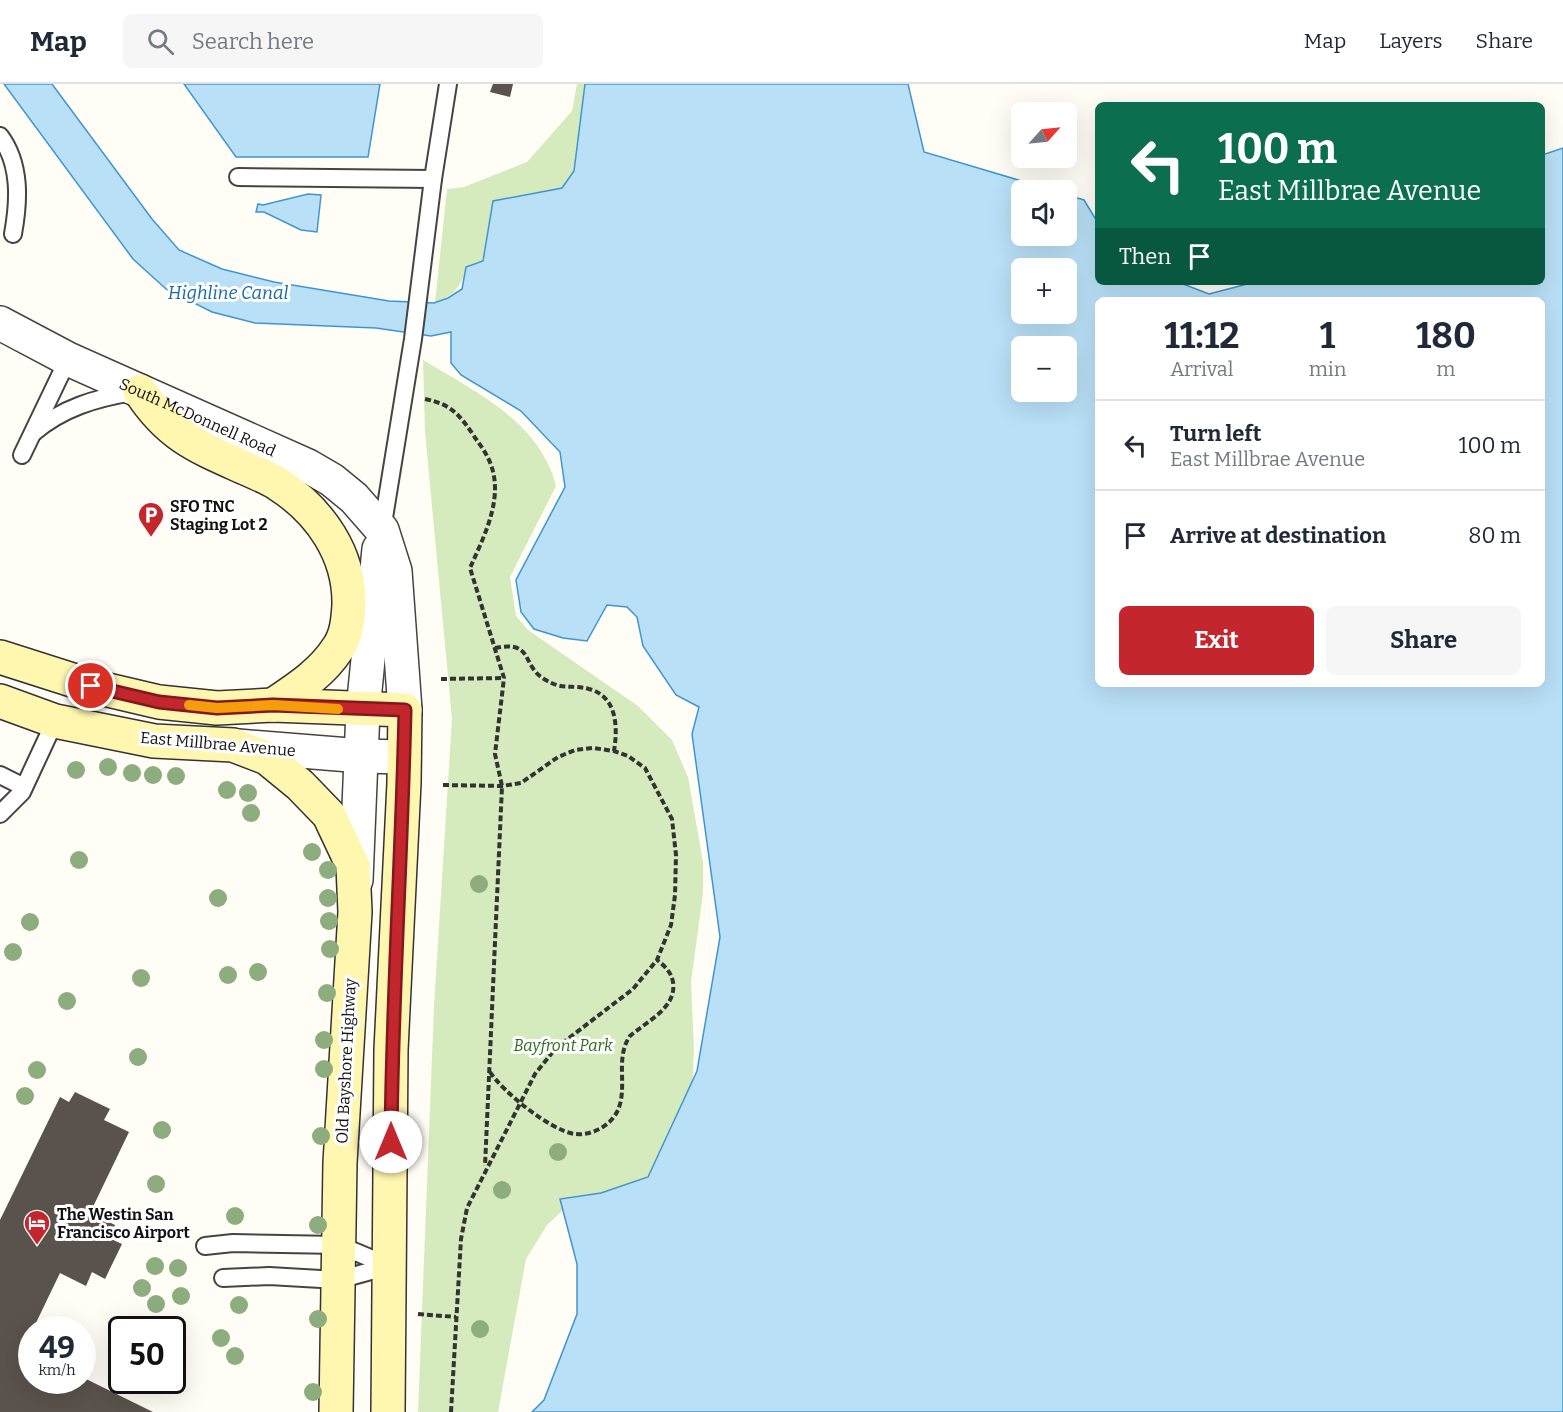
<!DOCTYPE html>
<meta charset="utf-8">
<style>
:root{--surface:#fff;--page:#f6f6f7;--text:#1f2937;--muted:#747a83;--line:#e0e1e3;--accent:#c4262e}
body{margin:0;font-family:Bitter,serif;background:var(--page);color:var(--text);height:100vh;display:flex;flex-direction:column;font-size:22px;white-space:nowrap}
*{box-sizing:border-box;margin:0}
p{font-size:20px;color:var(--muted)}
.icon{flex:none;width:33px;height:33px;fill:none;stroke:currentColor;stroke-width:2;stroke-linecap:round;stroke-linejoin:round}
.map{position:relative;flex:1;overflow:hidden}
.side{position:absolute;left:1095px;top:213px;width:450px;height:390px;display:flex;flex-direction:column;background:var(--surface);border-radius:9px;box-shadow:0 6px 24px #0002}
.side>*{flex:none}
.hud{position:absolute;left:1095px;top:18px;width:450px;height:183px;border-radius:9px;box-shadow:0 6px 24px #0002;background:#0b6e4f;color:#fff;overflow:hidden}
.needle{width:39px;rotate:63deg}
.buttons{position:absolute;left:1011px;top:18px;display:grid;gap:12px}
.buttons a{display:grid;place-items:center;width:66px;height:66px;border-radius:9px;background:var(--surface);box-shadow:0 6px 24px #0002;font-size:30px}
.speed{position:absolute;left:18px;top:1232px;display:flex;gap:12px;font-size:30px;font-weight:700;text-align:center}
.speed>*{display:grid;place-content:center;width:78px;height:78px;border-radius:50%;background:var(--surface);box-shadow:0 6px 24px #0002;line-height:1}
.speed small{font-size:15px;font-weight:400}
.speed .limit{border:3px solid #111;border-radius:9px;background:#fff;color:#111}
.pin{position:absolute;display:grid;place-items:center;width:51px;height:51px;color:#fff;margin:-26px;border:3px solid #fff;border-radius:50%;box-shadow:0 2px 6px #0007}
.me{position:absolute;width:66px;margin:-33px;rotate:0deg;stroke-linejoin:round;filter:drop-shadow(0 0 4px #0008)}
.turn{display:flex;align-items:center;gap:21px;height:126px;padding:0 24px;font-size:27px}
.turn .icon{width:78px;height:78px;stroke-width:2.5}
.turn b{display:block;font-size:42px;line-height:51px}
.then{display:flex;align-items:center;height:57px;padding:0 24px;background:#0003;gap:12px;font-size:22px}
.eta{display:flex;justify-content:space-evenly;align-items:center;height:102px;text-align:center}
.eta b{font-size:36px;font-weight:700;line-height:42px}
.action{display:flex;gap:12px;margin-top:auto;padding:12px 24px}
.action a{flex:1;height:69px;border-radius:9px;background:var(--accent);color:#fff;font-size:24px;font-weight:700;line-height:69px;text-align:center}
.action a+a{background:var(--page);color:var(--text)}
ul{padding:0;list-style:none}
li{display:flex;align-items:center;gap:18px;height:90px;padding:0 24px;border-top:2px solid var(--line)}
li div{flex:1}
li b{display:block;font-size:22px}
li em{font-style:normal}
header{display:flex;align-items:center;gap:36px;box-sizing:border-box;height:84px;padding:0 30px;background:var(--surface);border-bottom:2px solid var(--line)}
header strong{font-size:28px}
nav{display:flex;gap:33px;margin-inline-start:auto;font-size:21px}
.search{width:420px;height:54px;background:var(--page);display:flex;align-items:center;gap:15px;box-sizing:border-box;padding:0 21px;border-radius:9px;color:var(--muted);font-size:22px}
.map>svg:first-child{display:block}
</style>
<header>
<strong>Map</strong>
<div class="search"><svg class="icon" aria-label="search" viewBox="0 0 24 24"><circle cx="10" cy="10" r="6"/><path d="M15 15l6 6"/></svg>Search here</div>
<nav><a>Map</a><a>Layers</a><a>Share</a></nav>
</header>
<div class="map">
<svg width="1563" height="1328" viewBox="0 0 1563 1328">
<rect width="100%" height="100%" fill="#fffdf5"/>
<g fill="#d5ebbd">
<path d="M577 0H619L592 97 482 177 466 183C462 203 453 212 435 219L447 105 464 103 527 78 572 27Z"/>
<path d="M423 276C468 303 525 331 548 380 552 387 554 395 556 402L510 493 516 532 528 546 638 622 672 656 688 693 703 778V809L691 898 694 964 691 1036 689 1049 640 1100 574 1116 547 1141 526 1175 498 1328H418L434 922 452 635 425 348Z"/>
</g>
<g fill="#b9e0f7" stroke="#3f96cf" stroke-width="1.5" fill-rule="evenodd">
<path d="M4 0H52L152 135 179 166 222 185 274 198 389 217 434 219 448 214 462 205 466 183 483 177 493 117 562 104 574 87 585 0H908L924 68 1052 106H1022V152H1066L1067 111 1084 116 1098 139V198H1178L1209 210 1255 198H1542V71L1563 64V1328H532L544 1316 577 1230V1180L560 1115 601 1109 648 1093 697 987 720 853 692 650 699 623 676 611 643 562 637 533 627 523 607 521 587 557 563 554 534 545 521 528 516 496 565 403 560 368 521 327 461 291 451 279V248L431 252 376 244 255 239 212 228 166 205 133 175ZM1022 184H1066V230H1022ZM1098 216H1542V600H1098ZM1022 262H1066V308H1022Z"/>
<path d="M184 0H380L368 73H236Z"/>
<path d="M308 110 321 111 317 148 301 146 264 128H256L258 120 263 121Z"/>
</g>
<g fill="#5a524d">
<path d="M493 0H513L510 13 490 8Z"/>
<path d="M75 1008 110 1025 104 1036 129 1048 90 1129 115 1141 109 1154 122 1160 105 1195 92 1188 86 1202 60 1189 33 1245H32L24 1264 32 1268V1296H82V1293L153 1328H0V1136L60 1013 69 1018Z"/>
</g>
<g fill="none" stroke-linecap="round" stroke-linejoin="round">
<g stroke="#444" stroke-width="20">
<g id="service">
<path d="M0 52C21 80 19 117 13 150"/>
<path d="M238 93 433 95"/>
<path d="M33 349C62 324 96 314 133 308"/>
<path d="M22 371 68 275"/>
<path d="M382 446 413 255 433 95 448 0"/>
<path d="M0 691 24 703"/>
<path d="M0 730 22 708 55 637"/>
<path d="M205 1162 233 1159 339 1161 389 1182"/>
<path d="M223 1194 269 1192 338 1196 389 1182"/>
</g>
</g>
<g stroke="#444" stroke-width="36">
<g id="tertiary">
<path id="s1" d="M0 239 68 275 308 382 332 396 354 414 382 446 395 487 405 626"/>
<path d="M238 662 362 672 404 673"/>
<path d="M356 796 363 626 379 465"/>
</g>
</g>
<g stroke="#333" stroke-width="36">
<g id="secondary">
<path d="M140 307C169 352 198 363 245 384 255 389 268 393 278 400 320 427 350 470 349 521 348 536 347 551 338 564 322 589 297 605 273 621"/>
<path d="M0 573 91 602 159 618 217 624 273 621 405 626 404 699 391 966 388 1328"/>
<path d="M0 617 55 637 154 657 233 661 267 674 300 701 329 731 353 782 355 828 340 1079 336 1328"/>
</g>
</g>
<g stroke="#333" stroke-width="4" stroke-dasharray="6 3" stroke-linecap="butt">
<path d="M425 315C450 320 458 329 472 349 477 357 483 364 487 372 507 409 485 450 470 484L504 594 495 670 502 702 485 1082"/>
<path d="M495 564C534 556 521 581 544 595 563 607 571 600 589 605 617 612 618 643 614 667"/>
<path d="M441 595 504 594"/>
<path d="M443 701 502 702 521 699 558 673 575 666 593 664 614 667 628 672 645 684 672 735 676 771 675 811 671 841 657 876 633 905 556 964 535 990 467 1124 461 1155 451 1328"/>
<path d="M490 988C503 1008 551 1047 575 1050 591 1052 610 1042 617 1028 629 1004 614 975 630 952 647 937 677 924 673 898 671 888 665 882 657 876"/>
<path d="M418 1230 456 1233"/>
</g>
<use href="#service" stroke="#fff" stroke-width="16"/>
<use href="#tertiary" stroke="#fff" stroke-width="33"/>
<use href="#secondary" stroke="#fff6b0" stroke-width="33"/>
</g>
<g fill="#8dad7f">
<circle cx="108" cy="683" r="9"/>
<circle cx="76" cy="686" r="9"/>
<circle cx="132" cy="689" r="9"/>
<circle cx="153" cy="691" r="9"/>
<circle cx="176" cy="692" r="9"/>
<circle cx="227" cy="706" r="9"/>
<circle cx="248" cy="709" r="9"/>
<circle cx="251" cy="729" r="9"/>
<circle cx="312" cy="768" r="9"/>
<circle cx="79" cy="776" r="9"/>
<circle cx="328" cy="786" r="9"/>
<circle cx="479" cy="800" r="9"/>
<circle cx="218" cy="814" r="9"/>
<circle cx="328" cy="814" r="9"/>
<circle cx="329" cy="837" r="9"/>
<circle cx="30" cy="838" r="9"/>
<circle cx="330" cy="865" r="9"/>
<circle cx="13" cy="868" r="9"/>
<circle cx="258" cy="888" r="9"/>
<circle cx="228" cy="891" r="9"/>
<circle cx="141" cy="894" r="9"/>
<circle cx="327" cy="909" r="9"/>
<circle cx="67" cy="917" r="9"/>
<circle cx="324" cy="956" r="9"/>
<circle cx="138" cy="973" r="9"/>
<circle cx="324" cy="985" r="9"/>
<circle cx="37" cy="986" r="9"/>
<circle cx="25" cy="1012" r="9"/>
<circle cx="162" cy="1046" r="9"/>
<circle cx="321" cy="1052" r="9"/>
<circle cx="558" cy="1068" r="9"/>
<circle cx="156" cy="1100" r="9"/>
<circle cx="502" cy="1106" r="9"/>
<circle cx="235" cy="1132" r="9"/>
<circle cx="318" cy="1141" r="9"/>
<circle cx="155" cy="1182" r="9"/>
<circle cx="178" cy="1184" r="9"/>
<circle cx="142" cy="1204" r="9"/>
<circle cx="181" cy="1212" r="9"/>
<circle cx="156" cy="1220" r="9"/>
<circle cx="239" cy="1221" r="9"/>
<circle cx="318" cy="1235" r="9"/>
<circle cx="480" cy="1245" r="9"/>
<circle cx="221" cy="1254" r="9"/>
<circle cx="235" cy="1272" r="9"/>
<circle cx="313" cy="1308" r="9"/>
</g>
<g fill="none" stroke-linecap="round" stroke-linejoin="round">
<g stroke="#7f191e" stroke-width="15">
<path id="route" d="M91 602 159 618 217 624 273 621 405 626C402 770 392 914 391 1058"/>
</g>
<use href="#route" stroke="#c4262e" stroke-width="10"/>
<path stroke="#f59e0b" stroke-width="10" d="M189 621 217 624 273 621 338 625"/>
</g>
<defs>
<g id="parking-pin" transform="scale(1.35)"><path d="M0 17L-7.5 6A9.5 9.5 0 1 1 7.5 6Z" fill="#c4262e" stroke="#fff"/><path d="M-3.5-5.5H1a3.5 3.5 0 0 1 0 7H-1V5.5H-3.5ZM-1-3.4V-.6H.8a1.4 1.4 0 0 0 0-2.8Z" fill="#fff"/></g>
<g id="hotel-pin" transform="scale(1.35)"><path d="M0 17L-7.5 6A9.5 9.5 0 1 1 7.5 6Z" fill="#c4262e" stroke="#fff"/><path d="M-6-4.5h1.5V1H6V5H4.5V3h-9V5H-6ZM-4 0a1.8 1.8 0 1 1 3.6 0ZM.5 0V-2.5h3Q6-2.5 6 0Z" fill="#fff"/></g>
</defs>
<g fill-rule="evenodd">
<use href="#parking-pin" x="151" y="431"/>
<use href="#hotel-pin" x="37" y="1139"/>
</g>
<g text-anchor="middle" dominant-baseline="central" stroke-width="6" stroke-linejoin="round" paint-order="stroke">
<g font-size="16" fill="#111" stroke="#fff">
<text stroke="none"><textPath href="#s1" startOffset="219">South McDonnell Road</textPath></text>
<text transform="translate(218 660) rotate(5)">East Millbrae Avenue</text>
<text transform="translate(346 977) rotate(-87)">Old Bayshore Highway</text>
</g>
<g font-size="16" font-weight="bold" fill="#111" stroke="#fff" text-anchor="start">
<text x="170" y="422">SFO TNC<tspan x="170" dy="18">Staging Lot 2</tspan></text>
<text x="57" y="1130">The Westin San<tspan x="57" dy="18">Francisco Airport</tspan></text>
</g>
<g font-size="16" font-style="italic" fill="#2f6b1f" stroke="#fff">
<text x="563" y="961">Bayfront Park</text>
</g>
<g font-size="18" font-style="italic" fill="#1768a6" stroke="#fff">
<text x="228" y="209">Highline Canal</text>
</g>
</g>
</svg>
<div class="buttons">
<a><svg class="needle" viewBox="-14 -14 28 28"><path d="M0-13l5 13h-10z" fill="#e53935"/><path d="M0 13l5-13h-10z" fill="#747a83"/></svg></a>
<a><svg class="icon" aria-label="sound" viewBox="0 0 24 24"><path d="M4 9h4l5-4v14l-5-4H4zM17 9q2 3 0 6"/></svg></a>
<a>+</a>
<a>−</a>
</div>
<div class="speed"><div>49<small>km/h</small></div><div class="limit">50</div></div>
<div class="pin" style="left:91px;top:602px;background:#d93025"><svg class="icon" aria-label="arrive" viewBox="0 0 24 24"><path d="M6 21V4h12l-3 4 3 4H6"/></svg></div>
<svg class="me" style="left:391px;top:1058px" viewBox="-20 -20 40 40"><circle r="19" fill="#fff"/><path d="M0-13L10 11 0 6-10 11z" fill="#c4262e"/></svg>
<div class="hud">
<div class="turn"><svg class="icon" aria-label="left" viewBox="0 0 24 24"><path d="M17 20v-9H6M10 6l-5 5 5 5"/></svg><div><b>100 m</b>East Millbrae Avenue</div></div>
<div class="then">Then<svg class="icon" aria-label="arrive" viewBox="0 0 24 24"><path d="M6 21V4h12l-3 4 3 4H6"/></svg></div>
</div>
<section class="side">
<div class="eta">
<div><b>11:12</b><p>Arrival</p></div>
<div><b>1</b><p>min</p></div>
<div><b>180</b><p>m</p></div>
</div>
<ul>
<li><svg class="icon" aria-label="left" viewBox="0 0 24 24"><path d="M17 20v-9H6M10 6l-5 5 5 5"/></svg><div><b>Turn left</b><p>East Millbrae Avenue</p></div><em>100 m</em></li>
<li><svg class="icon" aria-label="arrive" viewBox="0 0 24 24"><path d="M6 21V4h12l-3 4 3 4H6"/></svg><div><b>Arrive at destination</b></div><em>80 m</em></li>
</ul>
<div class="action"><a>Exit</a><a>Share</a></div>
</section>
</div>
